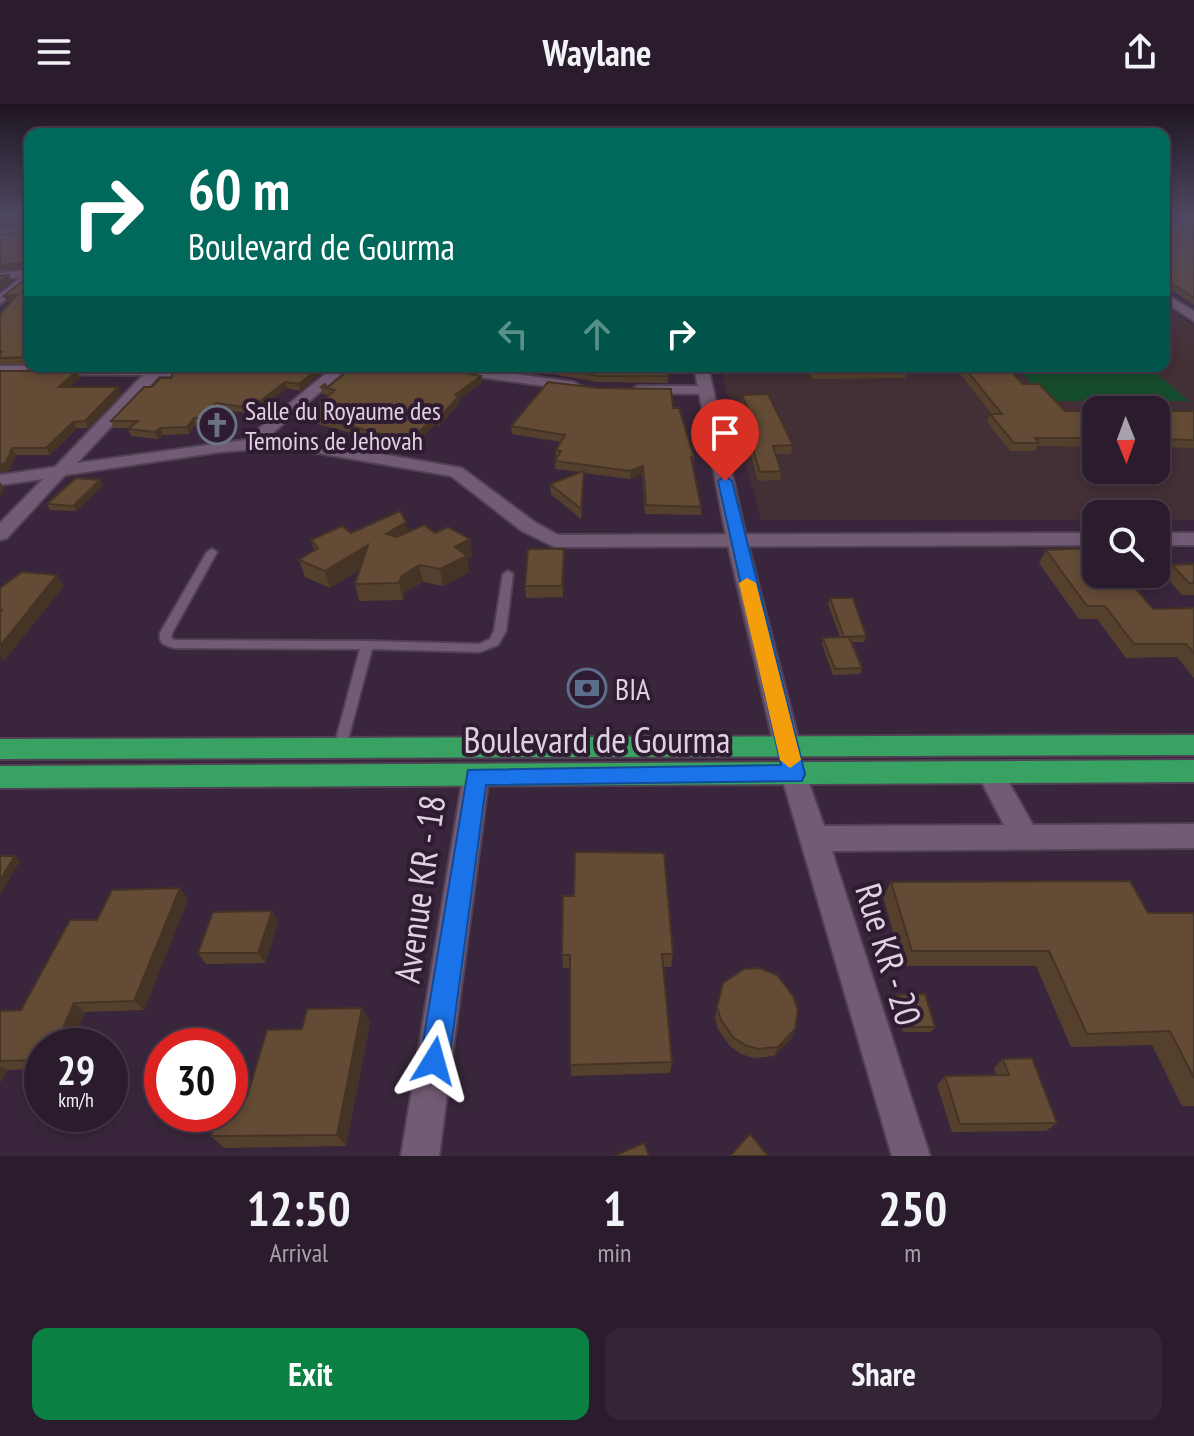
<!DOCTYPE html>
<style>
:root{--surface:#2b1c2d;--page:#332535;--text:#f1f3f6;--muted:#a6a1aa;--line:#473a49;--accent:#0b8043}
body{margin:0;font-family:"PT Sans Narrow",sans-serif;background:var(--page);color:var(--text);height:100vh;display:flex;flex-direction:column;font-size:30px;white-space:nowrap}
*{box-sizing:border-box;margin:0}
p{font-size:26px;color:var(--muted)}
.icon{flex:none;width:44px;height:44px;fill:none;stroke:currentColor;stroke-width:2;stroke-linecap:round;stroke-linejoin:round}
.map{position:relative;height:1052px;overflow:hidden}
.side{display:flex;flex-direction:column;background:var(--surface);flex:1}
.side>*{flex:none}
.top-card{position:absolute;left:24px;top:24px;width:1146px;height:244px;border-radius:16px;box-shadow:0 4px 12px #0003,0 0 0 2px var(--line);background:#00695c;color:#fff;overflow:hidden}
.needle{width:52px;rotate:179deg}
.controls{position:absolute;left:1082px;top:292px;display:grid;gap:16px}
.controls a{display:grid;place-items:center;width:88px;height:88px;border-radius:16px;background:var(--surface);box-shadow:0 4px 12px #0003,0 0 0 2px var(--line);font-size:40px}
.speed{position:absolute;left:24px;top:924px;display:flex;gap:16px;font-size:40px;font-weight:700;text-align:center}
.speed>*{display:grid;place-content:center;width:104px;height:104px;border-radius:50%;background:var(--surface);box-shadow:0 4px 12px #0003,0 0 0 2px var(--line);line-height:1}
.speed small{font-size:20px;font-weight:400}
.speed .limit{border:12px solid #d22;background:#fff;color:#111}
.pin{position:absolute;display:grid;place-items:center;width:68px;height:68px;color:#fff;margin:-82px -34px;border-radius:50% 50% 50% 0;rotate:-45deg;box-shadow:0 0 8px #0007}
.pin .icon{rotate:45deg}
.me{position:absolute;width:88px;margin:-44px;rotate:8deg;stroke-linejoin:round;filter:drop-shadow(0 0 6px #0008)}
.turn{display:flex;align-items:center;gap:28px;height:168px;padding:0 32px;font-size:36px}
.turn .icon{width:104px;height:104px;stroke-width:2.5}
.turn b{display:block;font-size:56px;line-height:68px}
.lanes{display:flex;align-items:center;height:76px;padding:0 32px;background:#0003;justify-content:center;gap:40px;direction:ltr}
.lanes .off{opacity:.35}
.eta{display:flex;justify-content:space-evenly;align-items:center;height:136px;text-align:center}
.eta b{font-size:48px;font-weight:600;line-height:56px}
.action{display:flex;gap:16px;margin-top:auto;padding:16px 32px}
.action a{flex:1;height:92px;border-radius:16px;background:var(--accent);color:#fff;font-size:32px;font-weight:600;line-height:92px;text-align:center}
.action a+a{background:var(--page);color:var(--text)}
header{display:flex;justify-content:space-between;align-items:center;height:104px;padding:0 32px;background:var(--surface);font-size:36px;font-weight:600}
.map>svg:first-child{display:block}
</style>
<header><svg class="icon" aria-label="menu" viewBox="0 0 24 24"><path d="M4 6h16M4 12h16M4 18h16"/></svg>Waylane<svg class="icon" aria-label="share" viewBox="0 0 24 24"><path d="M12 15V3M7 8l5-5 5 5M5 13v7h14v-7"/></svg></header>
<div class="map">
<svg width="1194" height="1052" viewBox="0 0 1194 1052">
<rect width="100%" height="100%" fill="#39263c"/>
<path fill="#432f36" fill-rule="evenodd" d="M1164 201 1194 222V416H1156V410H1096V416H761L720 262H1164ZM1096 306H1156V366H1096Z"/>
<path fill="#164c2e" d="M1016 262H1147L1189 297H1047Z"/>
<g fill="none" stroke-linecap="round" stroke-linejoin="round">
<g stroke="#514154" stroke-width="4">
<path id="service" d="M212 445 217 448 172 529 171 534 175 536 367 537 479 540 490 535 494 527 503 470 508 467 513 470 506 527 498 541 480 548 372 545 346 643 345 647 340 648 335 647 334 643 360 545 174 544C164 541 159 540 160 529L207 448Z"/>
</g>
<g stroke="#514154" stroke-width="4">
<g id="minor">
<path d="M0 110H30V112L0 115Z"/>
<path d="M1194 113V119L1164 130V124Z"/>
<path d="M30 125V131L0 133V127Z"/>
<path d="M30 166V175L0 200V190Z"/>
<path d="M1164 189 1194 207V217L1164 198Z"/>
<path d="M0 262H295L288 266 228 272H159L77 359 245 336 335 262H350L267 334 283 333 462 364 536 419 558 431 1096 429V441L555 443 522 427 451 372 283 343 220 348 65 371 7 434 0 436V419L43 375 0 381V371L55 363 143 271 0 270Z"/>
<path d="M419 262H457L574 278 581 282 574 286 426 266Z"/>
<path d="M640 282H707L714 286 707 290 635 289V283Z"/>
<rect x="1156" y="429" width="38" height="12"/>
<path d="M990 658 999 661 1033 721 1194 720V744L832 747 930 1052H892L781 670 785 662 794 659 803 662 824 722 1004 721 977 669 981 661Z"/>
<path d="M476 661 485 664 489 672 439 1052H401L463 672 467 664Z"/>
</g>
</g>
<g stroke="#514154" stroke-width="4">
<g id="tertiary">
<path d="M30 166V172L0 175V169Z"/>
<path d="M694 262H708L747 437 800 641 796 648 787 651 778 648 774 641 727 437Z"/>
</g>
</g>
<g stroke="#514154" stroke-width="4">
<g id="trunk">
<path d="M1194 631V651L0 655V635Z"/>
<path d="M1194 656V678L0 684V662Z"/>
</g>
</g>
<use href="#service" fill="#725c75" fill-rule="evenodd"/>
<use href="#minor" fill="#725c75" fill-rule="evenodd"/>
<use href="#tertiary" fill="#725c75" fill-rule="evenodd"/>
<use href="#trunk" fill="#37a261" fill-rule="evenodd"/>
</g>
<g fill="#55402e">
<path d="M1194 119V201L1164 181V126L1167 128Z"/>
<path d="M30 126V260H0V210L11 198H7L29 172V164L0 167V131Z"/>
<path d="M540 262H672V265H667L668 279 598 278 540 268Z"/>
<path d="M806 262H906L908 264 905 274 812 275Z"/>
<path d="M954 262H1006L1023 280 1065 307H1096V343L1037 342 1035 347H1010L987 318 990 310H992Z"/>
<path d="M0 267 80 274 69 283 121 290 88 324H77L50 351H16L10 366 0 369Z"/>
<path d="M226 269H321L300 287 287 284 253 310 218 305 206 321 196 320 189 330 163 331 158 335 131 332 128 325 129 324H114L111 317 152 283 171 274Z"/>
<path d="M481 272 482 278 460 295V298L440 321 436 320 410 344 309 318 307 311 329 291 322 290 321 283 327 284Z"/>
<path d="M742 291 793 341 791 350H775L781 367 780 376 758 377 747 337 748 329 752 328 741 299Z"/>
<path d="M673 304 694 353 693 361 701 403V411L645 410 642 370 630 375 584 369 581 415 551 390 550 380 581 368 555 365 556 346 561 338 512 330 511 322Z"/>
<path d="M1156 307H1194V344L1156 343Z"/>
<path d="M103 381 76 407 50 406 47 400Z"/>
<path d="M408 428 435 429 470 435 472 452 467 455 469 468 443 482 423 478 405 488 403 496 359 497 355 480 359 466 330 484 305 473 299 456 314 446 311 436 351 429Z"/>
<path d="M564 445 563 493 526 494 525 482Z"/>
<path d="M1046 446 1153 505 1194 504V574L1177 553 1126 554 1097 515H1079L1039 459Z"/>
<path d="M1194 460V491H1182L1165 472 1172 461Z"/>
<path d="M830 494 866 532 864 538H852L862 564 860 570 833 571 822 540 823 534 840 533 828 500Z"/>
<path d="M891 778 1148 809H1194V1002H1182L1152 941 1071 943 1036 862H903L883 793Z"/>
<path d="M188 795 144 906 85 908 42 942V965L7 966 0 979V907L21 906 97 816Z"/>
<path d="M272 807 278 818 265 859 206 860 198 849Z"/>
<path d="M673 850 671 863H663L672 958 670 969 571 972 570 864H563L562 851Z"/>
<path d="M723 879 795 925 791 935 774 952 754 954 741 950 730 942 718 925 715 913Z"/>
<path d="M897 891 935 923 931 928H903L894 895Z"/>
<path d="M370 918 346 1042 224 1044 211 1032 247 993 302 925Z"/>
<path d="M1003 955 1057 1019 1046 1027 952 1028 937 981 945 972 996 971 994 964Z"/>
</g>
<g fill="#453425">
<path d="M1183 110H1192L1164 121V118Z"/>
<path d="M28 117 30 122 0 125V120Z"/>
<path d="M29 158 30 164 0 167V161Z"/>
<path d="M9 171 12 177 0 186V178Z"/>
<path d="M17 191 19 197 7 198 4 192Z"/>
<path d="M320 263 321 269 300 287 299 280Z"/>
<path d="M77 267 80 274 62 289 59 283Z"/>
<path d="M481 272 482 278 460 295V298L440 321 439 314 455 291Z"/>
<path d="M285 278 287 284 253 310 251 304Z"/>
<path d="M118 283 121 290 88 324 85 317Z"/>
<path d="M216 299 218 305 206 321 203 314Z"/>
<path d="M435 313 436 320 410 344 409 337Z"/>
<path d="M194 314 196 320 189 330 187 323Z"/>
<path d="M73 318 77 324 50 351 46 344Z"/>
<path d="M160 324 163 331 158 335 155 328Z"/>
<path d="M12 344 16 351 10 366 0 369V361Z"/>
<path d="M643 362 642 370 630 375V367Z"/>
<path d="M100 376 103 381 76 407 73 402Z"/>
<path d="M0 378 4 384 0 393Z"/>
<path d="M406 418 409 434 390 447 386 430Z"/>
<path d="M470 435 472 452 467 455 469 468 443 482 440 465 455 443Z"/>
<path d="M368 441 372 458 330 484 325 467Z"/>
<path d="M419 461 423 478 405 488 403 496 399 479 402 472Z"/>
<path d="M57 471 64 482 4 557 0 551V542Z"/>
<path d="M15 752 20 757 0 791V776Z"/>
<path d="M180 784 188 795 144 906 134 897Z"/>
<path d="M272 807 278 818 265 859 258 849Z"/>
<path d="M74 899 85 908 71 942H55Z"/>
<path d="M362 904 370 918 346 1042 337 1031Z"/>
<path d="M795 925 791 935 774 952 778 943Z"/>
<path d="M0 962 7 966 0 979Z"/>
</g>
<g fill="#634b35" stroke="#453425" stroke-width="2">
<path d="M13 110H30V124L28 117 0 120V113Z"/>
<path d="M1164 110H1183L1164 118Z"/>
<path d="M1194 119V194L1164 174V126L1167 128Z"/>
<path d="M30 126V253L0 254V249L2 248 0 247V210L17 191 4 192 29 172V158L0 161V131Z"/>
<path d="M9 171 0 178V172Z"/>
<path d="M288 262 320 263 299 280 285 278 251 304 216 299 203 314H194L187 323 160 324 155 328 128 325 138 317H111L144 283H152L160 274H171L173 269H226Z"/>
<path d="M354 262H424L481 272 455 291 459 292 439 314 435 313 409 337 307 311 335 286 321 283 325 280 327 284Z"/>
<path d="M544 262H667L668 272H598Z"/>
<path d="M812 262H906L908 264 814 265Z"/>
<path d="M963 262H1006L1023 280H1039L1065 307H1096V334H1035L1039 339H1014L990 310H1002Z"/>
<path d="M0 267H77L59 283H118L85 317 73 318 46 344H12L6 359 0 361Z"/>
<path d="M548 278 598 284 671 285 673 304H679L694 353H691L701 403 646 401 643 362 630 367 555 357 561 347 556 346 565 331 511 322Z"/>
<path d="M768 290 793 341 773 342 781 367 760 368 748 329 757 328 742 291Z"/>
<path d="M1156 307H1194V336L1156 335Z"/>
<path d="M584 367 581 405 550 380Z"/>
<path d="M76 374 100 376 73 402 47 400Z"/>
<path d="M400 407 406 418 386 430 397 433 424 421 435 429 448 423 470 435 455 443 467 452 440 465 419 461 402 472 399 479 355 480 368 441 325 467 299 456 318 444 311 436 342 422 351 429Z"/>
<path d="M1096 444V470H1123L1153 505 1194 504V549L1186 540H1134L1105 502H1087L1046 446Z"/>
<path d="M528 445H564L562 482H525Z"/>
<path d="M1194 460V479H1189L1172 461Z"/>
<path d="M22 468 57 471 0 542V508L2 506 0 505V484Z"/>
<path d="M830 494H853L866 532 844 533Z"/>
<path d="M849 533 862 564 835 565 823 534Z"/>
<path d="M575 748 664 749 673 850H662L672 958 570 961V851H562L563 792H574Z"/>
<path d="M0 752H15L0 776Z"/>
<path d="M1130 777 1148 809H1194V974L1170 927 1087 930 1049 847H912L891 778Z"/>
<path d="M180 784 134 897 74 899 55 942H42V956L0 957V907L21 906 70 816H97L112 786Z"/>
<path d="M272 807 258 849H198L213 808Z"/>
<path d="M759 864 777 871 793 892 798 906 795 925 778 943 758 945 745 941 733 933 721 916 717 903 723 879 744 865Z"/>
<path d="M925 890 935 923H907L897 891Z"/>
<path d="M362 904 337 1031 211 1032 218 1010H230V993H247L267 926 302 925 307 905Z"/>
<path d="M1032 954 1057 1019 960 1020 945 972 1009 971 1003 955Z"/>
<path d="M750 1030 768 1052H730Z"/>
<path d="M644 1039 649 1052H614Z"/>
</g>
<linearGradient id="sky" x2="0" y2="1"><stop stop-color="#1f1521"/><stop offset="0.43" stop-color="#4e4761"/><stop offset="1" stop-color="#4e4761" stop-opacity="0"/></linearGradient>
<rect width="1194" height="258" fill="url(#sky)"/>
<path fill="#1a73e8" stroke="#114b97" stroke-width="2" d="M725 372 732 377 805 670 802 677 486 681 449 957 444 967 434 972 424 967 420 957 468 666 781 661 718 377Z"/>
<path fill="#f59e0b" d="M747 474 756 479 801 656 790 664 780 656 739 479Z"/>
<defs>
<g id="church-ring" transform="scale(2)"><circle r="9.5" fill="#2f1c32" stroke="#6b7280" stroke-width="1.5"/><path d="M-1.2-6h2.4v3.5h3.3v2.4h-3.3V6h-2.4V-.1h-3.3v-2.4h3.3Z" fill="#6b7280"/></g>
<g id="bank-ring" transform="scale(2)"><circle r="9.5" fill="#2f1c32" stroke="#5c6f8a" stroke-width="1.5"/><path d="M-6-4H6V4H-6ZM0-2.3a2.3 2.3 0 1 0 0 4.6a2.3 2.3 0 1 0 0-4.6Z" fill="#5c6f8a"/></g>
</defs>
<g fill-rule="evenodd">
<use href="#church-ring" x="217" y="321"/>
<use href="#bank-ring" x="587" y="584"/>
</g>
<g text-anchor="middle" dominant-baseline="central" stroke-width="8" stroke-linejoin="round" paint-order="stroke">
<g font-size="26" fill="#ded2e0" stroke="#2f1c32" text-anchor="start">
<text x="245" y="306">Salle du Royaume des<tspan x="245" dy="30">Temoins de Jehovah</tspan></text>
</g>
<g font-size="30" fill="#ded2e0" stroke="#2f1c32" text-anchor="start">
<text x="615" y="584">BIA</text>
</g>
<g font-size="36" fill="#ded2e0" stroke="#2f1c32">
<text x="597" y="635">Boulevard de Gourma</text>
<text transform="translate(419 785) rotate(-82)">Avenue KR - 18</text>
<text transform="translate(889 850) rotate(73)">Rue KR - 20</text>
</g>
</g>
</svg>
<div class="controls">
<a><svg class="needle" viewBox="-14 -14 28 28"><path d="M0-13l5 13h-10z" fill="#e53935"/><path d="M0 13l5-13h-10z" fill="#a6a1aa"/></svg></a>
<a><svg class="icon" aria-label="search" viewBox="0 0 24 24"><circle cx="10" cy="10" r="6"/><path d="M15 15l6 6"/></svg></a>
</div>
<div class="speed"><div>29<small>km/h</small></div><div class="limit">30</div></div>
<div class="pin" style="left:725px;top:377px;background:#d93025"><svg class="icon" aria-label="arrive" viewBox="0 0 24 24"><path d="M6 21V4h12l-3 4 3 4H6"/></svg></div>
<svg class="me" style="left:434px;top:957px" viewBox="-20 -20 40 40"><path d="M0-17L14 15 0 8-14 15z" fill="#1a73e8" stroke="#fff" stroke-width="4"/></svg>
<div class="top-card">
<div class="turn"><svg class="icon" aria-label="right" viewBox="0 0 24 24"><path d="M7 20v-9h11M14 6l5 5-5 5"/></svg><div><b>60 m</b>Boulevard de Gourma</div></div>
<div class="lanes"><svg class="icon off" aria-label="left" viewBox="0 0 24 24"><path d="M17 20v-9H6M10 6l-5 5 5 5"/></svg><svg class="icon off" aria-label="ahead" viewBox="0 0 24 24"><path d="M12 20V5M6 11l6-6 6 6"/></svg><svg class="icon" aria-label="right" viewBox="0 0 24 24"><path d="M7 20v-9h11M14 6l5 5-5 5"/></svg></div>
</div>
</div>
<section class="side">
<div class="eta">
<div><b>12:50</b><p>Arrival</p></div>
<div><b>1</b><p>min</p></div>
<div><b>250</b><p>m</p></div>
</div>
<div class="action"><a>Exit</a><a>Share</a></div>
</section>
